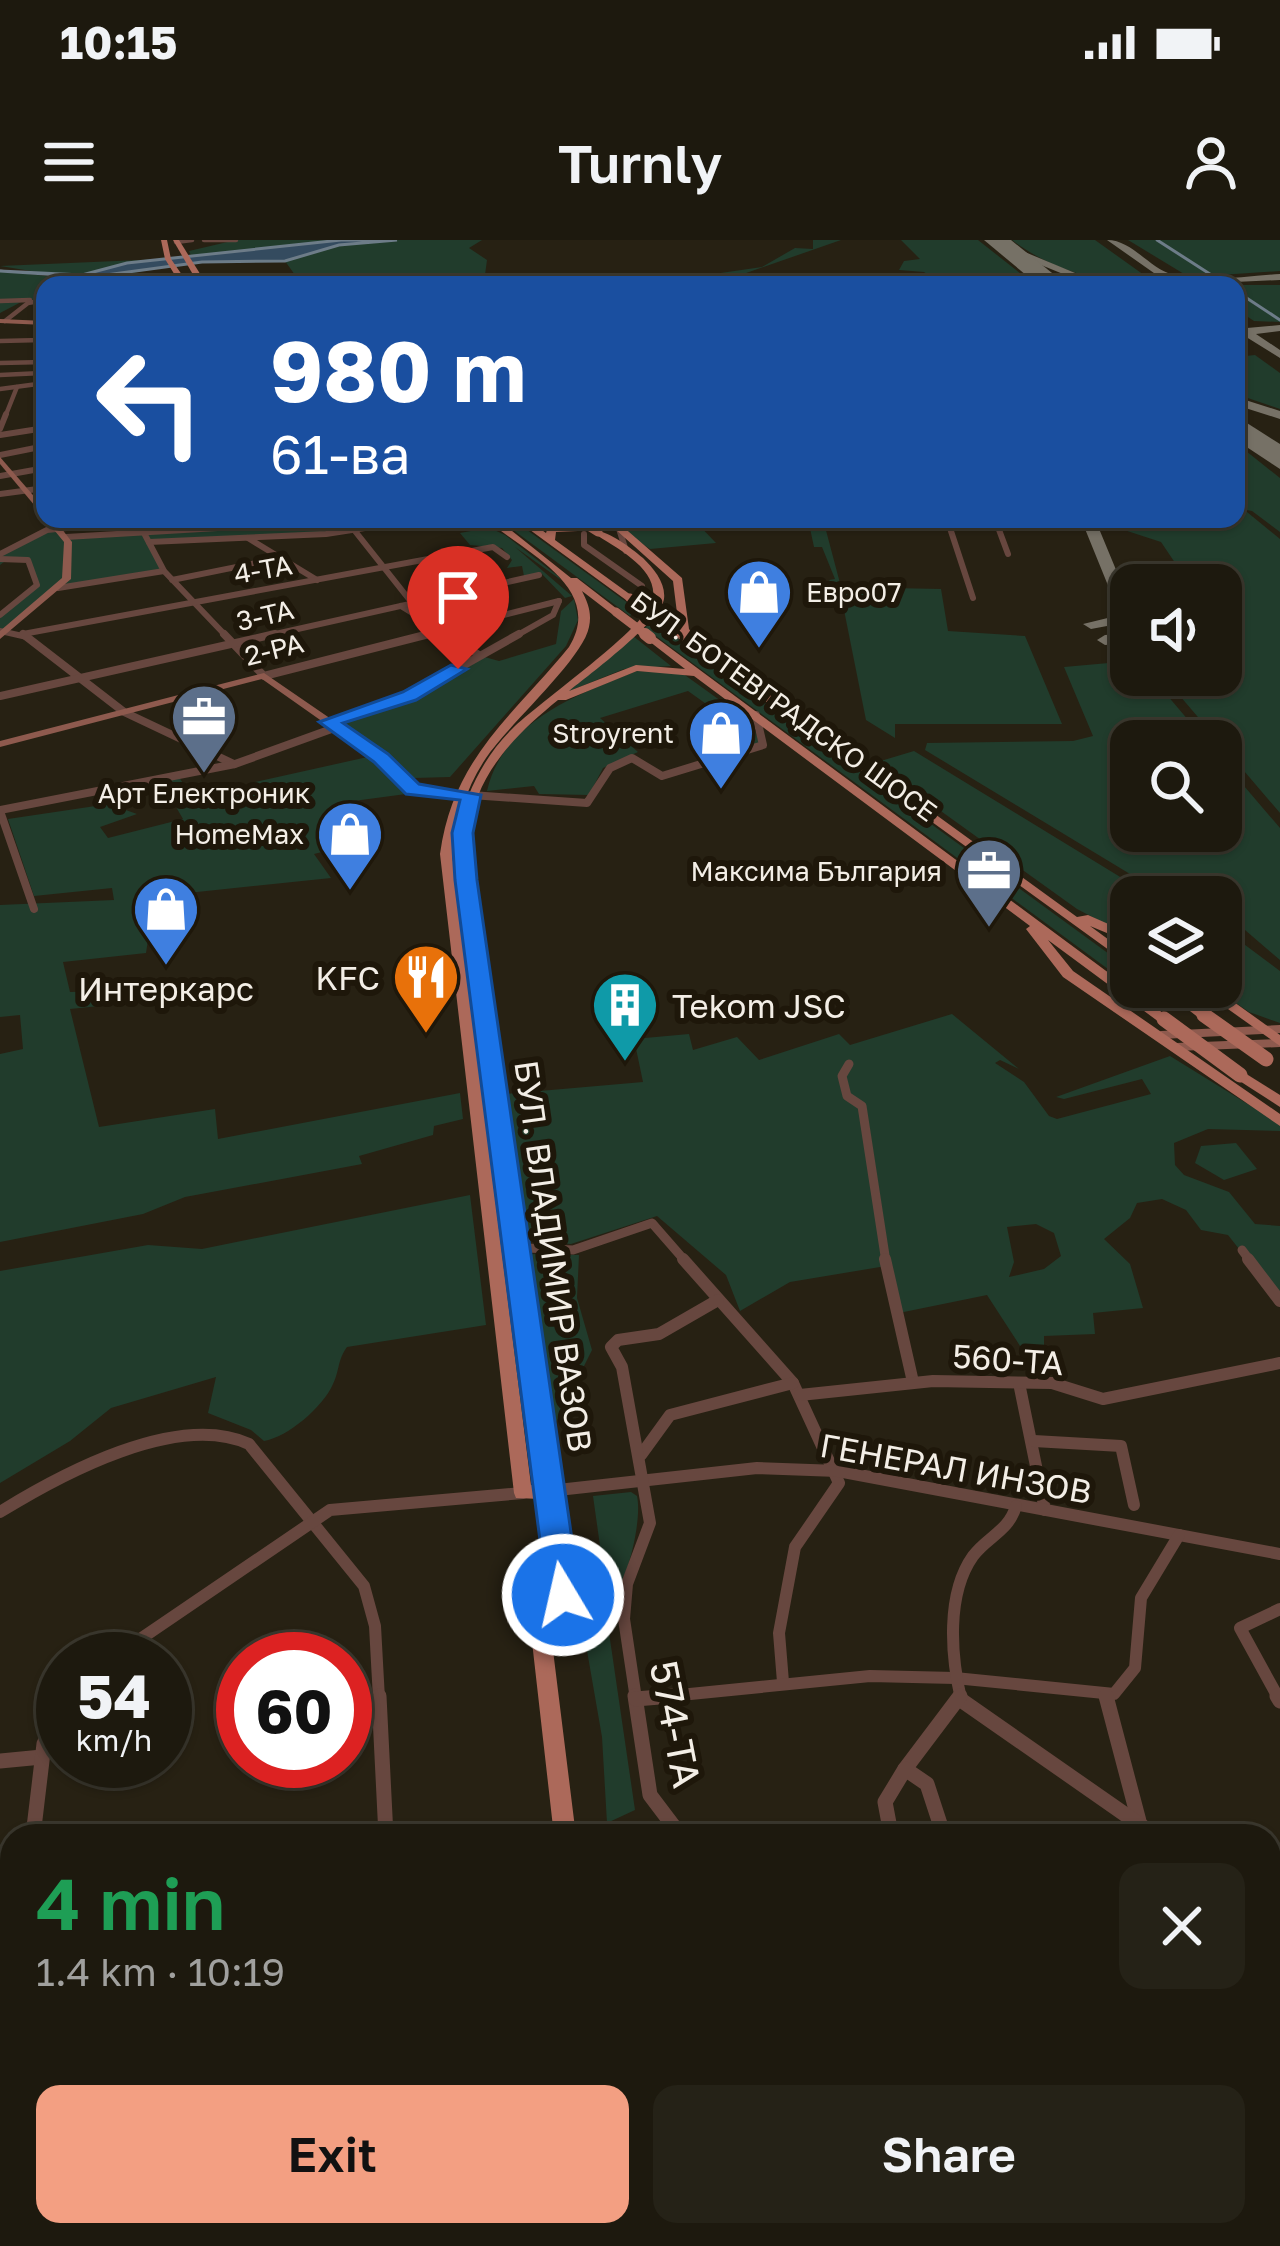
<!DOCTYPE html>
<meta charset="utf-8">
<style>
:root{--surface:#1d190e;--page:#252217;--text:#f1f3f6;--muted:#a0a09e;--line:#3b382e;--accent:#f39f82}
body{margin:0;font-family:"Golos Text",sans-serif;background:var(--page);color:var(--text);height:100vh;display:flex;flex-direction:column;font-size:45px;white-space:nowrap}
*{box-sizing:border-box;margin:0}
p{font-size:39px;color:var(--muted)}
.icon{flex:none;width:66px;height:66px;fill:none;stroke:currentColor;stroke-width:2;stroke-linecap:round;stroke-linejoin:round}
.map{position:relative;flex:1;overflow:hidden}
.side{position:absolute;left:0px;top:1584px;width:1281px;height:423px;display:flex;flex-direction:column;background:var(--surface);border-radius:36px 36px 0 0;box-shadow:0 3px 9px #0004,0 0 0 3px var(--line)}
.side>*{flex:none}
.banner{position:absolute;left:36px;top:36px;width:1209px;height:252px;border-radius:24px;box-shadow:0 3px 9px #0004,0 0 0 3px var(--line);background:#1a4fa0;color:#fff;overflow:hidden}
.fabs{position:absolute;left:1110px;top:324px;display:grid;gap:24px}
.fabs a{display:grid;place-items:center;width:132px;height:132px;border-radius:24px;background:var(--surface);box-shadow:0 3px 9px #0004,0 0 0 3px var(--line);font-size:60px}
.speed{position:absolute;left:36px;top:1392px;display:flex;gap:24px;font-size:60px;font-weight:700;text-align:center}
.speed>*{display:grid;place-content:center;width:156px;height:156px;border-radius:50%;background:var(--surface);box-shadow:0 3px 9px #0004,0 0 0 3px var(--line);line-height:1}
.speed small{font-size:30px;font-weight:400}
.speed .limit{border:18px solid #d22;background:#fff;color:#111}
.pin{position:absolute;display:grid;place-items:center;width:102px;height:102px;color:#fff;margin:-123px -51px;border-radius:50% 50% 50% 0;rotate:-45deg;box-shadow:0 0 12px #0007}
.pin .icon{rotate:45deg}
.me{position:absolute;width:132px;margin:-66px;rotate:351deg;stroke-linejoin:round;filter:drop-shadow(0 0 9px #0008)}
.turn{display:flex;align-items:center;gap:42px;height:252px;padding:0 36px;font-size:54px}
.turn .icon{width:156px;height:156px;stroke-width:2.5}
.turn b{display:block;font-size:84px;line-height:102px}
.round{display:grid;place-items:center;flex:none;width:126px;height:126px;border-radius:24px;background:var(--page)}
.overview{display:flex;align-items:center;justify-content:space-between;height:204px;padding:0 36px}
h1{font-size:72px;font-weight:600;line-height:90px;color:#1e9e55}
.button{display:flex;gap:24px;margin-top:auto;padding:24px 36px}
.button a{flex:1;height:138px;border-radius:24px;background:var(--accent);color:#111;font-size:48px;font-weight:600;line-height:138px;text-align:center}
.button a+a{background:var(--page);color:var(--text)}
.status{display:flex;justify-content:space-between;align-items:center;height:84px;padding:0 60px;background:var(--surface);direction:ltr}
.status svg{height:33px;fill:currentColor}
header{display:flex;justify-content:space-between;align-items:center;height:156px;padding:0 36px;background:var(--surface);font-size:54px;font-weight:600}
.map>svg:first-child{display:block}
</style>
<div class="status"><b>10:15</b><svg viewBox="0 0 49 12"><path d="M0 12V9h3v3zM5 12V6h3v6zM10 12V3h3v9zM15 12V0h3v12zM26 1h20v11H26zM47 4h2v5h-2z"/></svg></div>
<header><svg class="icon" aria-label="menu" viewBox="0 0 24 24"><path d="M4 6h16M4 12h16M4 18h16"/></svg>Turnly<svg class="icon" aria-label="person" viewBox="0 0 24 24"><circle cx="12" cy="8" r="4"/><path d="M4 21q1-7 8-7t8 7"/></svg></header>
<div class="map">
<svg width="1280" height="2006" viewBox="0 0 1280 2006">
<rect width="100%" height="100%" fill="#272113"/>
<g fill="#213c2c" fill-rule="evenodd">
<path d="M236 0H482L469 8 487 20 484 42 400 34 397 45H345L339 38 295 35 285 21 315 13 264 20 202 19 217 15 192 18 189 11Z"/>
<path d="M813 0H841L712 45H638L762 27 795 8 813 9Z"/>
<path d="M901 0H978L1035 45H942L924 32 899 30 904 21 920 19Z"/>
<path d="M1012 0H1095L1158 45C1106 45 1054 32 1012 0Z"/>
<path d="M1128 0H1280V31L1189 37Z"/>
<path d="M163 19 127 23 115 30 133 24 167 27 120 35 99 45H45V59L25 60 0 73V31L65 38 109 30 62 36 0 26Z"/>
<path d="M1230 45H1280V82L1254 81 1236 69V45Z"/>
<path d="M1255 115 1280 133V169L1236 154V117Z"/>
<path d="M1236 203 1280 238V292L1252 271 1236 268Z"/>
<path d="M1236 270 1247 272 1280 299V573L1162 435H1221V345H1190L1161 302 1118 288H1127L1124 281 1133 279H1236Z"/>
<path d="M368 279H423L354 291 150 302 164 331 58 348 0 396V375L37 345 27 320 8 319 0 325V314L58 288 67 297Z"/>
<path d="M471 279 505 295 558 336 561 340 515 307 572 356 565 358 541 333 524 336 522 326 507 328 512 320 502 308 470 305 460 293 482 289Z"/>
<path d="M498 279H512L636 369 630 376Z"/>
<path d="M621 279H693L716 303 650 309 629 295Z"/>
<path d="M808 279H823L841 347 941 349 948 391 1025 396 1062 484H895V498L866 480 841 355 829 340 835 339 822 307H814Z"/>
<path d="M574 359 578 380 566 406 450 537 414 538 336 482 407 457 481 416 499 421 556 404 561 371Z"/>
<path d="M652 380 1131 730V746L645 388Z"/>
<path d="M633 396 671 426 624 429 562 454Z"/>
<path d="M1131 421V435H1150L1206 501H1131V591H1221V519L1280 588V720L1245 690 1221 680V657H1168L925 510 927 503 1073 501 1093 496 1064 427Z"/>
<path d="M637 431 682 433 753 484 759 503 754 506V498L688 451 600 478 638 512 603 528 589 555 539 554 534 546 487 551C503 480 579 454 637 431Z"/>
<path d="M914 511 1153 657H1131V697L1077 669 874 523Z"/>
<path d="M372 516 406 554 346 562 328 599 334 609 314 614 331 638 178 654 181 684 172 686 171 697 148 700 146 713 63 722 70 752 148 750V761L70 769 99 887 215 869 218 899 460 853 463 879 434 886 433 895 359 916 362 924 185 957 143 974 0 1002V814L23 809 20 775 0 777V665L114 660 112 648 34 656 8 579 109 564 137 574 100 587 108 598 183 579 161 541 179 537 195 562 255 550 251 543Z"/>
<path d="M1221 687 1280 731V783L1249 772 1213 747H1221Z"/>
<path d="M465 727 476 763 534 1230 518 1157Z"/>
<path d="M952 774 1019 829 1000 820 995 823 1024 842 1049 876 1057 879 1151 854 1142 839 1064 859 1056 857 1170 816 1280 884V891L1208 889 1174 903 1175 925 1184 935 1229 952 1255 984 1280 986V1061L1228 995 1201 990 1186 970 1162 959 1137 963 1130 978 1104 999 1130 1024 1143 1068 1093 1073 1095 1094 1044 1096V1106L1022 1109 987 1055 894 1074 892 1025 790 1042 740 1071 726 1035 657 976 571 1004 527 1001 504 854 643 842 634 799 689 794 693 810 737 797 759 820 839 794 850 805ZM1036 984 1054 993 1061 1016 1044 1029 1009 1037 1014 1022 1007 987Z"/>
<path d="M1236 903 1257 929 1224 940 1195 923 1201 906Z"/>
<path d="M470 955 486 1085 347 1107C337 1121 340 1130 333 1144 323 1167 288 1197 264 1201L251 1190 208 1173 216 1137 111 1168 70 1201 0 1243V1031L148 1005 202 1009Z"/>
<path d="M530 1014 579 1015 577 1058 592 1110 554 1186Z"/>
<path d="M631 1252 637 1256C643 1284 624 1352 606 1372L635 1570 607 1583 602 1497 577 1353 588 1350 584 1323 602 1320 593 1256Z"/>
<path d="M12 1929V1995H275L276 2006H5Z"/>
<path d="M1269 1990 1280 1992V2006H1163L1156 1995H1269Z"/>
<path d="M985 1995H1136L1145 2006H973Z"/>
</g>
<path fill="#344b5f" stroke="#6d7c88" stroke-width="3" d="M341 0H397L339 5 285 21 202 22 91 37 0 31 82 35 127 23Z"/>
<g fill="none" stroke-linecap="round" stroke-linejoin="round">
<g stroke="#6d7c88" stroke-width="3">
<path d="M1157 0 1213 36"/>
<path d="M1236 51 1280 80"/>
</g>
<g fill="#767166" fill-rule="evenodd">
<path d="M1107 0C1133 0 1149 29 1174 35 1208 43 1246 36 1280 34V40L1171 45Z"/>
<path d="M1002 5H1008L1104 45H1090L1002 9Z"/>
<path d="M1236 82 1247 88 1280 85V91L1256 94 1280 110V118L1243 95H1236Z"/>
<path d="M1236 157 1280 171V179L1236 165Z"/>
<path d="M1081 279H1095L1131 366V389L1123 383 1091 389 1083 384 1120 375Z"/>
<path d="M1131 393V403L1105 405 1097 400 1105 395Z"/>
</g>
<g fill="#767166" fill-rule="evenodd">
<path d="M984 0H1011L1067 45H1038Z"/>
<path d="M1236 176 1280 204V229L1236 200Z"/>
</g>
<g stroke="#67473f" stroke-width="4.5">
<path d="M204 0H236"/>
<path d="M176 2 192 0"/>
<path d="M105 45 180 40"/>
<path d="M0 61 30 60"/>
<path d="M5 81 28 63 45 60"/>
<path d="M44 83 38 100 45 140"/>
<path d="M0 101 42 100"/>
<path d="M0 123 45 122"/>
<path d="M0 135 42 133"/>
<path d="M0 149 45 143"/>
<path d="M5 177 17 147"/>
</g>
<g stroke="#67473f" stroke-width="6">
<path d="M0 189 6 174"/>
<path d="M0 195 45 188"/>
<path d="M0 215 45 206"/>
<path d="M0 236 45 228"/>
<path d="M0 254 45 248"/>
<path d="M616 279 626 311"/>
<path d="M947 279 973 358"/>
<path d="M995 279 1008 314"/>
<path d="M351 286 412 363"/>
<path d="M144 293 164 331 227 397"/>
<path d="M584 294V305L642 346 645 365"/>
<path d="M66 297 368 279"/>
<path d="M248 298 317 340"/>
<path d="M149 302 326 294 423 279"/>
<path d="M0 314 47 290 154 279"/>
<path d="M0 319 28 320 37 345 0 375"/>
<path d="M172 340 281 318"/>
<path d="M58 348 164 331"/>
<path d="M401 366 451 397"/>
<path d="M0 391 27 397"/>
<path d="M23 394 493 307 507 317"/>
<path d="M262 397 539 335"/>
<path d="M417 397 559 361"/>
<path d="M514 397 553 375 559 361"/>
</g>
<g stroke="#67473f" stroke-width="8">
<path d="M23 394 124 472 234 524"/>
<path d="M224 394 264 436 429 394"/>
<path d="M446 394 479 415"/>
<path d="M0 456 275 394"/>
<path d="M329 482 409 456 519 394"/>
<path d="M471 555 587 563 610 528 632 518 662 536 763 505 756 475"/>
<path d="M0 570 235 524 337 487"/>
<path d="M0 571 34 669"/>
</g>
<g stroke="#67473f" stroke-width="9">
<path d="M849 824 842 836 847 856 862 866 886 1022"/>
<path d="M527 1008 573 1010 652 983 686 1022"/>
<path d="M1242 1010 1251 1022"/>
</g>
<g stroke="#67473f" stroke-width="12">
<path d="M683 1019 793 1143 839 1243 795 1307 779 1393 783 1442"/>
<path d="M885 1019 913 1142"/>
<path d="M1248 1019 1280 1061"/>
<path d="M1019 1143 1045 1270"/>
<path d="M800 1155 933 1141 1052 1143 1103 1159 1280 1123"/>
<path d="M1034 1201 1121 1206 1134 1265"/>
<path d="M641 1215 670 1175 793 1143"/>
<path d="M549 1251 757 1228 838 1231 1280 1314"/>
<path d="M0 1272C60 1235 177 1171 249 1204L364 1346 375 1386 379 1459"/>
<path d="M111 1419 330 1270 523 1253"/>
<path d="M636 1459 624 1379 627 1344 650 1283 622 1127 611 1107 618 1100 659 1094 718 1060"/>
<path d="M640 1459 870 1436 955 1438 1114 1454 1135 1428 1141 1358 1179 1295"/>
<path d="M961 1459C951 1416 946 1354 973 1316 987 1297 1009 1291 1016 1266"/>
<path d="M1279 1459 1240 1388 1280 1369"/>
</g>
<g stroke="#67473f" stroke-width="15">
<path d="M379 1456 386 1596"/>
<path d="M635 1456 650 1555 681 1596"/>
<path d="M1106 1456 1140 1585"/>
<path d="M1277 1456 1280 1461"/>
<path d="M636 1459 671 1456"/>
<path d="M961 1460 1156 1596"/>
<path d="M0 1521 42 1517"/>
<path d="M905 1529 960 1456"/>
<path d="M891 1594 885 1562 905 1529 927 1544 944 1596"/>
<path d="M33 1596 44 1504 63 1463"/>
<path d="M1269 1617 1280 1612"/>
<path d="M1269 1677 1280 1686"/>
<path d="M1269 1712 1280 1714"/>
<path d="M1269 1803 1280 1868"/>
<path d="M0 1891 12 1781"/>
<path d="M0 1900 12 1898"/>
<path d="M1269 1979 1280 1980"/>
<path d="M745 1995 749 2006"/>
<path d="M909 2006 930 1995"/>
</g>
<g fill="#8e5a4e" fill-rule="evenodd">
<path d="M0 79 45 81V85L0 83Z"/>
<path d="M0 217 45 269V278L0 224Z"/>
<path d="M45 279H54L72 302 71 339 0 399V391L62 338 64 302Z"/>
<path d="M264 433 385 516 416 547 471 552 477 555 471 558 409 552 377 520 262 439 0 507V501Z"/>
<path d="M1280 785V793L1161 799 1154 795 1161 791Z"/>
<path d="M1280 799V807L1176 811 1169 807 1176 803Z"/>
</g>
<g fill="#ac695a" fill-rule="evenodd">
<path d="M161 0H167L171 19 189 45H181L165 19Z"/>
<path d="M173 0H179L207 45H199Z"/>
<path d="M486 279H497L571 338H577L621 372 612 374 582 351C588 363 592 373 589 387 583 419 508 485 486 518 466 548 457 579 452 614L531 1245 539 1244 456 593C467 553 482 519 512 489 538 463 649 386 653 359 658 328 616 308 595 294V290C611 293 630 307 643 318 654 329 666 343 664 359 660 382 589 435 569 451L636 425 685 429 645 398 654 396 1171 779 1164 783 1159 782 1048 700 1073 731 1280 874V886L1063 737 1026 689 1030 686 694 436 637 431 566 460H558C526 486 493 517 478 556 474 567 472 581 468 593L573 1355 550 1386 576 1596H554L530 1384 553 1353 541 1259 516 1258 514 1253 440 614C453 518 512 477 569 407 606 347 523 312 486 279Z"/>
<path d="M515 279H526L546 293 548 287 551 286H581L583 288 578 291 556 292 555 300 635 358 626 360Z"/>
<path d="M615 285H621L682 338 689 389 699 403 1077 677 1088 675 1131 694V703L1090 686 1131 716V726L660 385 659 383 664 380 679 389 673 341 615 289Z"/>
<path d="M1159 747H1175L1211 775 1204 779 1199 778Z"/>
<path d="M1197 747H1213L1280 795V806Z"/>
<path d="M1240 830 1280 855V867L1235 838 1233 835Z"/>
<path d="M609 1995H635L638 2006H612Z"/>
</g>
<g stroke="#ac695a" stroke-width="9">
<path d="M582 282 598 292"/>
<path d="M630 358 664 383"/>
<path d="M616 372 649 397"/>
</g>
<path stroke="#ac695a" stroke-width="12" d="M645 394 650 398"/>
<g stroke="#ac695a" stroke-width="15">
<path d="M1204 775 1266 819"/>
<path d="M1164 779 1240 835"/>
</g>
</g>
<path fill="#1a73e8" stroke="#114b97" stroke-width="3" d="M451 425 467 429 416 460 343 483 388 514 419 544 481 555 473 593 477 640 580 1355 575 1365H552L547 1355 455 640 452 593 460 560 406 554 374 522 319 482 403 452Z"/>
<defs>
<g id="shop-pin" transform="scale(3.45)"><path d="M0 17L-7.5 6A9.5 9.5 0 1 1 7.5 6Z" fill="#3f7fe0" stroke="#1e170a"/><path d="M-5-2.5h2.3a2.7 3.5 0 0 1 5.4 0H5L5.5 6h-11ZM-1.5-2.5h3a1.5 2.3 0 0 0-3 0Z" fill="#fff"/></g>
<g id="office-pin" transform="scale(3.45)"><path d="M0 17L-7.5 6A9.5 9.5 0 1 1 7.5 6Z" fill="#5c6f8a" stroke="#1e170a"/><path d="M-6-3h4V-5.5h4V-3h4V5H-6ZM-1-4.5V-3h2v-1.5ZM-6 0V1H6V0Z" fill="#fff"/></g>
<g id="restaurant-pin" transform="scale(3.45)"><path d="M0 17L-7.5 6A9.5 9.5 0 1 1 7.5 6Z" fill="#e8710a" stroke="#1e170a"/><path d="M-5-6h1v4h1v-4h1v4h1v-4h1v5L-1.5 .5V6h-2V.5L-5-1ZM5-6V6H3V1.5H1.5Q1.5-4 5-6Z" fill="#fff"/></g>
<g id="building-pin" transform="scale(3.45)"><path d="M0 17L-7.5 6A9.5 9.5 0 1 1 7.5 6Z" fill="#0f9aa8" stroke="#1e170a"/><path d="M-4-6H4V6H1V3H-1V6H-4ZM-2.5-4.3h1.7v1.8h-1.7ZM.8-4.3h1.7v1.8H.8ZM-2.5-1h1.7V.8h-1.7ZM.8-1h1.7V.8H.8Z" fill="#fff"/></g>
</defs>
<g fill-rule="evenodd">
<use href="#shop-pin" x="759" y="352"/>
<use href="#office-pin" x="204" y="477"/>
<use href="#shop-pin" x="721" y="493"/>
<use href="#shop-pin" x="350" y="594"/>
<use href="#office-pin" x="989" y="631"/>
<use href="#shop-pin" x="166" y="669"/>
<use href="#restaurant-pin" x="426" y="737"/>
<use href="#building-pin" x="625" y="765"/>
</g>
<g text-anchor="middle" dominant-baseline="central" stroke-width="12" stroke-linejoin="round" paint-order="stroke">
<g font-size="27" fill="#f3eee6" stroke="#1e170a">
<text transform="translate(263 329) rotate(-10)">4-ТА</text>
<text transform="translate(265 375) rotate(-13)">3-ТА</text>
<text transform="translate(274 409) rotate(-14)">2-РА</text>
<text transform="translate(784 466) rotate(36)">БУЛ. БОТЕВГРАДСКО ШОСЕ</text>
</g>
<g font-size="27" fill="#f3eee6" stroke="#1e170a" text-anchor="end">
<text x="806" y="352" text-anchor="start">Евро07</text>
<text x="674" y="493">Stroyrent</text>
<text x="204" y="553" text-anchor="middle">Арт Електроник</text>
<text x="304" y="594">HomeMax</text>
<text x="942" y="631">Максима България</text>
</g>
<g font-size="33" fill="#f3eee6" stroke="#1e170a" text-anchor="end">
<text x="380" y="737">KFC</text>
<text x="166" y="748" text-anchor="middle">Интеркарс</text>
<text x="672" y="765" text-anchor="start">Tekom JSC</text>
</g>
<g font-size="33" fill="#f3eee6" stroke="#1e170a">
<text transform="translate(554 1016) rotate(82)">БУЛ. ВЛАДИМИР ВАЗОВ</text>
<text transform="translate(1008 1119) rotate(4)">560-ТА</text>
<text transform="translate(956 1228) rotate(10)">ГЕНЕРАЛ ИНЗОВ</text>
</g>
<g font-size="39" fill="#f3eee6" stroke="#1e170a">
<text transform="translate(676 1484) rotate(79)">574-ТА</text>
</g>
</g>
</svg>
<div class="fabs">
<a><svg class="icon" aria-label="sound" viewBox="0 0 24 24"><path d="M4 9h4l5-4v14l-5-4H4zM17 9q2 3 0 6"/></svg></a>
<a><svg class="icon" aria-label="search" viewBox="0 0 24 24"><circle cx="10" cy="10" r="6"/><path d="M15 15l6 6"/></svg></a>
<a><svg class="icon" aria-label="layers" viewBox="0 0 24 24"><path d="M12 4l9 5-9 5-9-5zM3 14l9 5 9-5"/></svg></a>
</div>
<div class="speed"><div>54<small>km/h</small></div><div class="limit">60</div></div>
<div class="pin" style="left:458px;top:429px;background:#d93025"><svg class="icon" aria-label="arrive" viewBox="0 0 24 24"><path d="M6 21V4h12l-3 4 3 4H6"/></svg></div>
<svg class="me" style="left:563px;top:1355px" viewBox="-20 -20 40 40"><circle r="17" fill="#1a73e8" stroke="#fff" stroke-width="3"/><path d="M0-11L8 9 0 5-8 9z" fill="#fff"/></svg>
<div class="banner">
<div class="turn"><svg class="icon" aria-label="left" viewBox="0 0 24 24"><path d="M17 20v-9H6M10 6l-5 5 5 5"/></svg><div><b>980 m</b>61-ва</div></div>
</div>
<section class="side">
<div class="overview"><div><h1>4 min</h1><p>1.4 km · 10:19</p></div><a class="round"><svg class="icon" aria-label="close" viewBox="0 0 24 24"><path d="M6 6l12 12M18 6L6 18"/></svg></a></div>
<div class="button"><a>Exit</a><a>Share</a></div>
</section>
</div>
